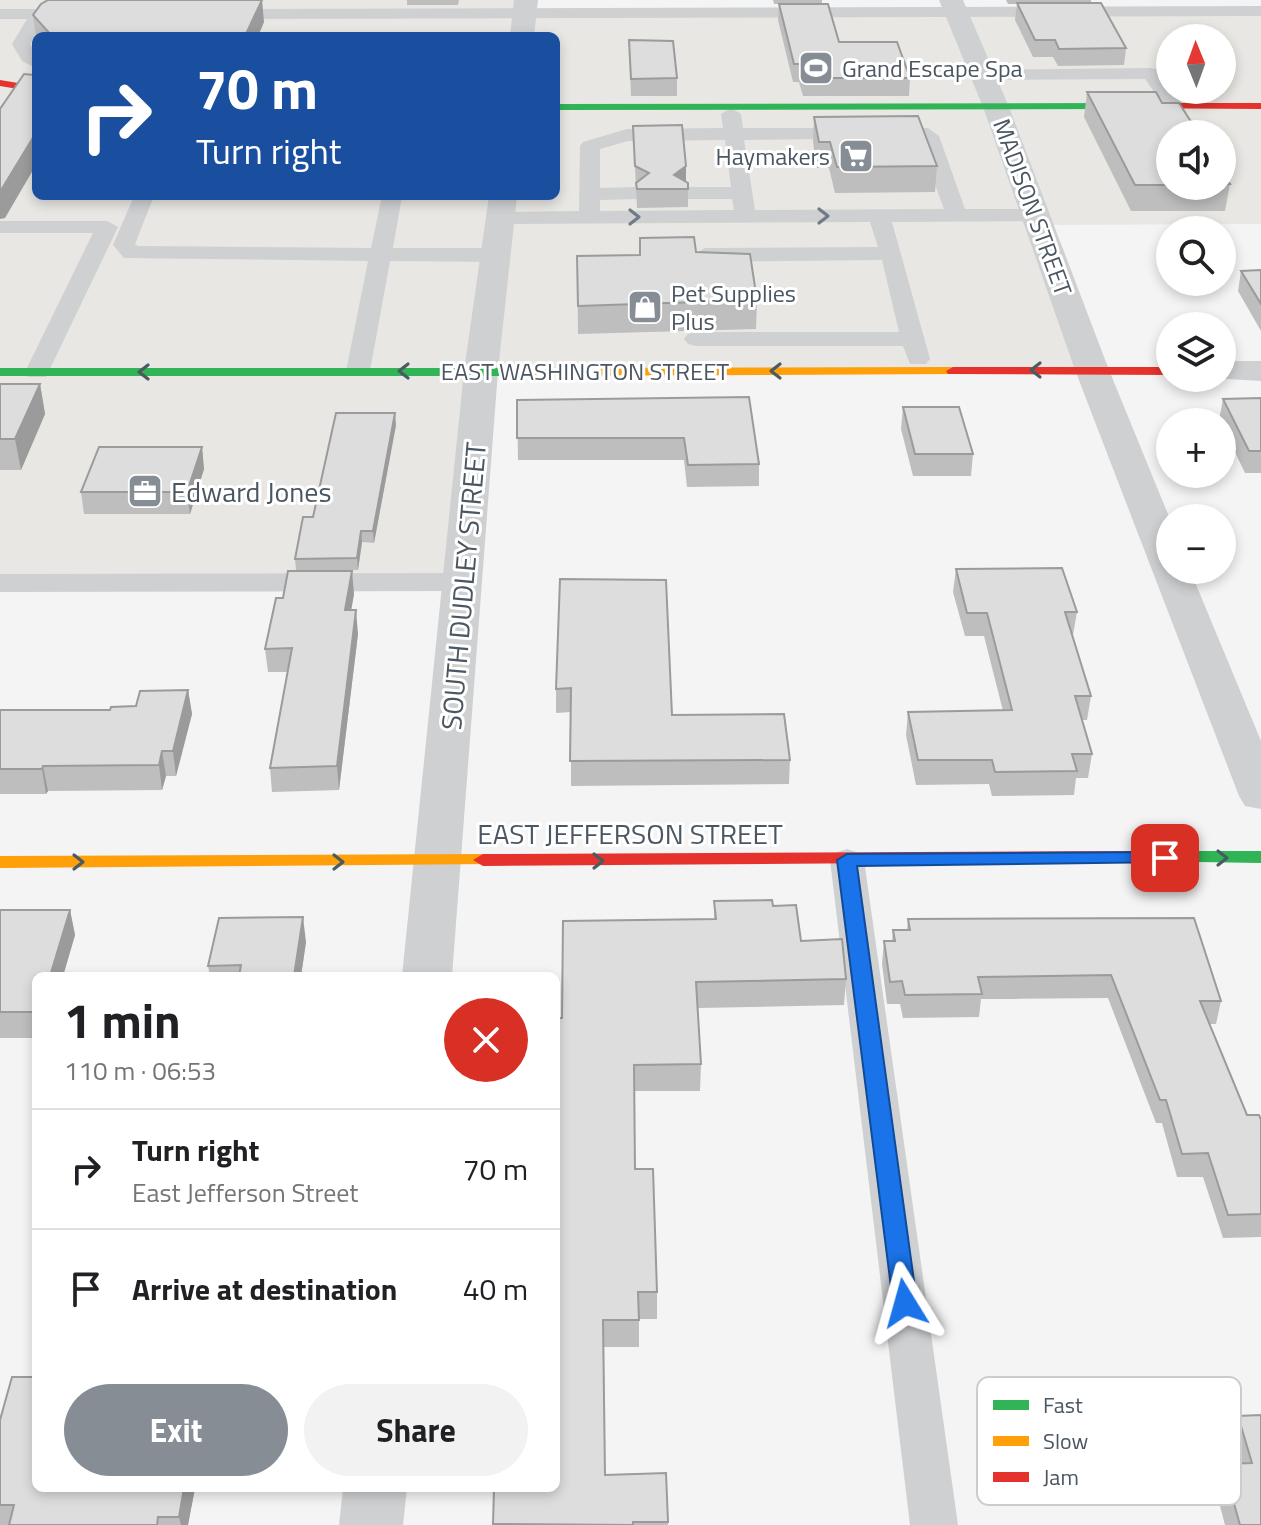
<!DOCTYPE html>
<meta charset="utf-8">
<style>
:root{--surface:#fff;--page:#f2f2f2;--text:#202124;--muted:#757577;--line:#e0e0e0;--accent:#868d94}
body{margin:0;font-family:"Titillium Web",sans-serif;background:var(--page);color:var(--text);height:100vh;display:flex;flex-direction:column;font-size:30px;white-space:nowrap}
*{box-sizing:border-box;margin:0}
p{font-size:26px;color:var(--muted)}
.icon{flex:none;width:44px;height:44px;fill:none;stroke:currentColor;stroke-width:2;stroke-linecap:round;stroke-linejoin:round}
.map{position:relative;flex:1;overflow:hidden}
.drawer{position:absolute;left:32px;top:972px;width:528px;height:520px;display:flex;flex-direction:column;background:var(--surface);border-radius:12px;box-shadow:0 4px 12px #0003}
.drawer>*{flex:none}
.banner{position:absolute;left:32px;top:32px;width:528px;height:168px;border-radius:12px;box-shadow:0 4px 12px #0003;background:#1a4fa0;color:#fff;overflow:hidden}
.needle{width:52px;rotate:359deg}
.controls{position:absolute;left:1156px;top:24px;display:grid;gap:16px}
.controls a{display:grid;place-items:center;width:80px;height:80px;border-radius:50%;background:var(--surface);box-shadow:0 4px 12px #0003;font-size:40px}
.pin{position:absolute;display:grid;place-items:center;width:68px;height:68px;color:#fff;margin:-34px;border-radius:16px;box-shadow:0 4px 12px #0006}
.me{position:absolute;width:88px;margin:-44px;rotate:352deg;stroke-linejoin:round;filter:drop-shadow(0 0 6px #0008)}
.turn{display:flex;align-items:center;gap:28px;height:168px;padding:0 32px;font-size:36px}
.turn .icon{width:104px;height:104px;stroke-width:2.5}
.turn b{display:block;font-size:56px;line-height:68px}
.round{display:grid;place-items:center;flex:none;width:84px;height:84px;border-radius:42px;background:var(--page)}
.overview{display:flex;align-items:center;justify-content:space-between;height:136px;padding:0 32px}
h1{font-size:48px;font-weight:700;line-height:60px}
.button{display:flex;gap:16px;margin-top:auto;padding:16px 32px}
.button a{flex:1;height:92px;border-radius:48px;background:var(--accent);color:#fff;font-size:32px;font-weight:700;line-height:92px;text-align:center}
.button a+a{background:var(--page);color:var(--text)}
ul{padding:0;list-style:none}
li{display:flex;align-items:center;gap:24px;height:120px;padding:0 32px;border-top:2px solid var(--line)}
li div{flex:1}
li b{display:block;font-size:30px}
li em{font-style:normal}
.map>svg:first-child{display:block}
</style>
<div class="map">
<svg width="1261" height="1525" viewBox="0 0 1261 1525">
<rect width="100%" height="100%" fill="#f4f4f4"/>
<path fill="#e8e7e3" fill-rule="evenodd" d="M0 0H526L524 13 1261 11V224L1040 225 1092 370 482 371 463 582 0 583ZM36 36H556V196H36ZM1170 38H1222V90H1170ZM1170 134H1222V186H1170Z"/>
<g fill="none" stroke-linecap="round" stroke-linejoin="round">
<g fill="#ced0d2" fill-rule="evenodd">
<path d="M1261 6V16L219 19 210 14 219 9Z"/>
<path d="M0 9H77L86 14 77 19H44L30 44 36 54V68L22 61 12 44 27 19H0Z"/>
<path d="M1150 68 1156 69 1181 102 1183 106 1181 110H1167L1145 79 983 80 974 75 983 70Z"/>
<path d="M731 108 741 114 743 128H928L939 136 965 209H1036L1047 215 1036 221 892 222 930 359 926 364H910L903 346H696L688 344 684 339 688 334 696 332H899L882 260 705 262 694 255 705 248 878 247 870 222 500 224 489 218 500 212 579 211 580 146 583 142 627 129 723 128 721 114ZM918 138 944 209 755 210 744 140ZM725 140 731 187H687L677 193 687 199H732L734 210 600 211V200L636 199 646 193 636 187 600 188V149L628 141Z"/>
<path d="M134 196H154L135 244 138 246 371 248 382 196H402L393 248H496L507 255 496 262 390 261 370 371 367 376H349L346 371 368 261 124 258 113 245Z"/>
<path d="M0 221H107L118 227 46 377H28L25 372 93 233H0Z"/>
<path d="M463 573 473 576 477 582 473 588 463 591 0 592V574Z"/>
<path d="M847 849 859 853 864 860 958 1525H910L830 860 835 853Z"/>
</g>
<g fill="#ced0d2" fill-rule="evenodd">
<path d="M514 0H538L534 36H510Z"/>
<path d="M939 0H963L1009 107 1109 370 1170 519V570H1190L1261 741V809L1245 806 1239 796 1075 370 983 107Z"/>
<path d="M489 196H517L498 371 452 976H402L464 371Z"/>
<path d="M1222 361H1261V381L1210 378H1222Z"/>
<path d="M343 1488H407L403 1525H339Z"/>
</g>
<g fill="#30b455" fill-rule="evenodd">
<path d="M556 104 1117 103 1122 106 1117 109 556 110Z"/>
<path d="M0 368H531L538 372 531 376H0Z"/>
<path d="M1142 851H1261V863L1135 861 1132 857 1135 853Z"/>
</g>
<g fill="#ff9f0a" fill-rule="evenodd">
<path d="M953 367 960 371 958 374 531 376 524 372 531 368Z"/>
<path d="M483 854 490 856 493 860 490 864 0 868V856Z"/>
</g>
<g fill="#e5322d" fill-rule="evenodd">
<path d="M0 80 36 86V92L0 86Z"/>
<path d="M1117 103H1261V109L1113 108V104Z"/>
<path d="M953 367H1170V375L948 374 946 371Z"/>
<path d="M1142 851 1149 853 1152 857 1149 861 483 866 473 860 483 854Z"/>
</g>
</g>
<g fill="#bebebf">
<path d="M407 0H459L458 5H407Z"/>
<path d="M773 0H822V4L839 42 910 78 909 96H803L799 82H793L778 20 779 4H774Z"/>
<path d="M1006 0H1091V3L1126 48 1124 65 1058 66 1053 57H1033L1015 20 1017 4H1008Z"/>
<path d="M33 15 264 22 258 36H36Z"/>
<path d="M629 40 677 78V96H631Z"/>
<path d="M1087 92 1162 103 1170 134V186H1222V172L1230 184 1225 211H1131L1084 117Z"/>
<path d="M814 117 937 166 935 192 835 193 829 168H817L813 142Z"/>
<path d="M633 126 686 166V182L688 189V207L637 208Z"/>
<path d="M640 238 696 252 757 300 756 329 578 334 577 256 640 255Z"/>
<path d="M1261 270V331L1238 291 1241 271Z"/>
<path d="M0 384H40L45 414 21 470H0Z"/>
<path d="M749 397 759 464V486L687 487 684 460H518L517 400Z"/>
<path d="M1261 398V473H1245L1222 425V422L1219 420 1223 399Z"/>
<path d="M903 407 973 454 971 476H913L901 429Z"/>
<path d="M396 425 374 543 362 542 358 570H296L295 559 313 517Z"/>
<path d="M202 447 204 469 190 514H84L81 492Z"/>
<path d="M956 569 1077 612 1073 635H1072L1091 696 1087 720H1082L1092 754 1088 778H1076L1074 795 992 796 989 784 916 785 906 735 908 712 1003 711 984 636H965L953 592Z"/>
<path d="M560 579 672 715 790 760 789 784 571 786V712L556 713V689Z"/>
<path d="M354 594 351 610 358 634 339 790 272 792 270 768 287 672H268L265 649Z"/>
<path d="M188 690 192 714 176 776H166L162 790 48 791 46 794H0V710H110L136 706Z"/>
<path d="M714 901 773 906 801 941 846 979 844 1005 698 1008 701 1064 700 1091H634L635 1169 657 1292V1319H639V1347H604L605 1475 666 1473 668 1525H493L494 1488H556L562 1018 714 919Z"/>
<path d="M0 910H70L75 935 63 976H36V1038H0Z"/>
<path d="M908 919 1221 1001 1216 1024H1209L1247 1115 1261 1120V1237L1223 1238 1203 1177H1177L1162 1123H1156L1108 998 981 999 979 1017 903 1018 900 1004H887L882 964 884 941H892L893 930H907Z"/>
<path d="M306 942 301 976H210L208 966Z"/>
<path d="M1261 1415V1525H1225L1216 1491 1223 1464 1237 1463 1231 1443 1238 1416Z"/>
<path d="M0 1420 195 1488 188 1525H0Z"/>
</g>
<g fill="#9b9b9b">
<path d="M262 0 264 22 258 36H245Z"/>
<path d="M34 136 36 151V165L5 218 0 219V191Z"/>
<path d="M686 166V184L674 175Z"/>
<path d="M40 384 45 414 21 470 15 439Z"/>
<path d="M395 413 396 425 374 543 373 531Z"/>
<path d="M202 447 204 469 190 514 187 492Z"/>
<path d="M361 531 362 542 358 570 357 558Z"/>
<path d="M352 571 354 594 347 634 345 610Z"/>
<path d="M356 610 358 634 339 790 337 766Z"/>
<path d="M188 690 192 714 176 776 173 751Z"/>
<path d="M162 751 166 776 162 790 159 765Z"/>
<path d="M43 766 48 791 46 794 42 769Z"/>
<path d="M70 910 75 935 63 976H50Z"/>
<path d="M303 917 306 942 301 976H294Z"/>
<path d="M184 1488H195L188 1525H181L179 1517Z"/>
</g>
<g fill="#ddddde" stroke="#9b9b9b" stroke-width="2">
<path d="M48 0H262L245 36H50L51 35 33 15 41 4Z"/>
<path d="M1017 3H1101L1126 48 1059 49 1055 40H1035Z"/>
<path d="M779 4H828L839 42H897L910 78H804L800 64H794Z"/>
<path d="M629 40 673 41 677 78 631 79Z"/>
<path d="M36 56V136H34L0 192V109L24 74 34 75Z"/>
<path d="M1087 92H1156L1162 103H1179L1199 134H1170V185H1135Z"/>
<path d="M918 116 937 166 837 167 830 142H819L814 117Z"/>
<path d="M682 125 686 166 674 175 688 183V189H637L636 183 649 173 635 166 633 126Z"/>
<path d="M1222 172 1230 184H1222Z"/>
<path d="M694 237 696 252 750 254 757 300 578 306 577 256 640 255V238Z"/>
<path d="M1261 270V304L1241 271Z"/>
<path d="M0 384H40L15 439H0Z"/>
<path d="M749 397 759 464 688 465 684 438H517V400Z"/>
<path d="M1261 398V451H1249L1223 399Z"/>
<path d="M903 407H959L973 454H915Z"/>
<path d="M336 413H395L373 531H361L357 558 295 559 303 517H313Z"/>
<path d="M99 447H202L187 492H81Z"/>
<path d="M1062 568 1077 612H1065L1091 696H1075L1092 754H1072L1077 771 995 772 992 760H918L908 712 1012 710 987 613H967L956 569Z"/>
<path d="M288 571H352L345 610H356L337 766 270 768 292 648 265 649 276 598H283Z"/>
<path d="M560 579 666 580 672 715 784 714 790 760 570 761 571 688 556 689Z"/>
<path d="M188 690 173 751H162L159 765 43 766 42 769H0V710H110L111 707 136 706 140 691Z"/>
<path d="M772 900 773 906 796 905 801 941 842 939 846 979 696 982 701 1064 634 1065 635 1169H653L657 1292H638L639 1320H603L605 1475 666 1473 668 1522H633V1525L493 1524 494 1488H556V1018H562L563 921 716 919 714 901Z"/>
<path d="M0 910H70L50 976H36V1012H0Z"/>
<path d="M303 917 294 976H239L241 965 208 966 219 918Z"/>
<path d="M1194 918 1221 1001H1200L1247 1115H1259L1261 1120V1214L1228 1215 1208 1153 1182 1154 1166 1100H1160L1111 975 978 977 982 994 905 995 902 981 890 982 884 941H895L893 930H910L908 919Z"/>
<path d="M12 1377H36V1488H184L179 1517H158L157 1525H9L14 1505H0V1420Z"/>
<path d="M1261 1415V1525H1240L1223 1464 1252 1463 1238 1416Z"/>
</g>
<defs><path id="oneway-chevron" d="M-2-3.5L2.5 0L-2 3.5" fill="none" stroke-width="1.6" stroke-linecap="round" stroke-linejoin="round" transform="scale(2)"/></defs>
<g stroke="#727b83">
<use href="#oneway-chevron" transform="translate(823 216)"/>
<use href="#oneway-chevron" transform="translate(634 217)"/>
</g>
<g stroke="#495b60">
<use href="#oneway-chevron" transform="translate(1036 370) rotate(180)"/>
<use href="#oneway-chevron" transform="translate(404 371) rotate(180)"/>
<use href="#oneway-chevron" transform="translate(776 371) rotate(180)"/>
<use href="#oneway-chevron" transform="translate(144 372) rotate(180)"/>
<use href="#oneway-chevron" transform="translate(1222 858)"/>
<use href="#oneway-chevron" transform="translate(598 861)"/>
<use href="#oneway-chevron" transform="translate(78 862)"/>
<use href="#oneway-chevron" transform="translate(338 862)"/>
</g>
<path fill="#1a73e8" stroke="#114b97" stroke-width="2" d="M1165 852 1175 858 1172 862 857 866 917 1303 914 1310 905 1313 897 1310 893 1303 837 860 847 854Z"/>
<defs>
<g id="stadium-square" transform="scale(1.8)"><rect x="-9" y="-9" width="18" height="18" rx="4" fill="#868d94" stroke="#fff"/><path d="M0-5a6.5 5 0 1 0 0 10a6.5 5 0 1 0 0-10ZM-3.5-1.8h7v3.6h-7Z" fill="#fff"/></g>
<g id="supermarket-square" transform="scale(1.8)"><rect x="-9" y="-9" width="18" height="18" rx="4" fill="#868d94" stroke="#fff"/><path d="M-6-5.5h2.5l.6 2H6L4.5 2H-2.5L-4.4-4H-6ZM-1.5 3.2a1.3 1.3 0 1 0 .1 0ZM3 3.2a1.3 1.3 0 1 0 .1 0Z" fill="#fff"/></g>
<g id="shop-square" transform="scale(1.8)"><rect x="-9" y="-9" width="18" height="18" rx="4" fill="#868d94" stroke="#fff"/><path d="M-5-2.5h2.3a2.7 3.5 0 0 1 5.4 0H5L5.5 6h-11ZM-1.5-2.5h3a1.5 2.3 0 0 0-3 0Z" fill="#fff"/></g>
<g id="office-square" transform="scale(1.8)"><rect x="-9" y="-9" width="18" height="18" rx="4" fill="#868d94" stroke="#fff"/><path d="M-6-3h4V-5.5h4V-3h4V5H-6ZM-1-4.5V-3h2v-1.5ZM-6 0V1H6V0Z" fill="#fff"/></g>
</defs>
<g fill-rule="evenodd">
<use href="#stadium-square" x="816" y="68"/>
<use href="#supermarket-square" x="856" y="156"/>
<use href="#shop-square" x="645" y="307"/>
<use href="#office-square" x="145" y="491"/>
</g>
<g text-anchor="middle" dominant-baseline="central" stroke-width="6" stroke-linejoin="round" paint-order="stroke">
<g font-size="24" fill="#4a5661" stroke="#fff" text-anchor="start">
<text x="842" y="68">Grand Escape Spa</text>
<text x="830" y="156" text-anchor="end">Haymakers</text>
<text x="671" y="293">Pet Supplies<tspan x="671" dy="28">Plus</tspan></text>
</g>
<g font-size="24" fill="#4a5661" stroke="#fff">
<text transform="translate(1033 207) rotate(70)">MADISON STREET</text>
<text x="585" y="371">EAST WASHINGTON STREET</text>
</g>
<g font-size="28" fill="#4a5661" stroke="#fff" text-anchor="start">
<text x="171" y="491">Edward Jones</text>
</g>
<g font-size="28" fill="#4a5661" stroke="#fff">
<text transform="translate(463 586) rotate(-85)">SOUTH DUDLEY STREET</text>
<text x="630" y="833">EAST JEFFERSON STREET</text>
</g>
</g>
<rect x="977" y="1377" width="264" height="128" rx="12" fill="#fff" stroke="#c9ccd0" stroke-width="2"/>
<rect x="993" y="1400" width="36" height="10" fill="#30b455"/>
<rect x="993" y="1436" width="36" height="10" fill="#ff9f0a"/>
<rect x="993" y="1472" width="36" height="10" fill="#e5322d"/>
<g font-size="22" fill="#4a5661">
<text x="1043" y="1413">Fast</text>
<text x="1043" y="1449">Slow</text>
<text x="1043" y="1485">Jam</text>
</g>
</svg>
<div class="controls">
<a><svg class="needle" viewBox="-14 -14 28 28"><path d="M0-13l5 13h-10z" fill="#e53935"/><path d="M0 13l5-13h-10z" fill="#757577"/></svg></a>
<a><svg class="icon" aria-label="sound" viewBox="0 0 24 24"><path d="M4 9h4l5-4v14l-5-4H4zM17 9q2 3 0 6"/></svg></a>
<a><svg class="icon" aria-label="search" viewBox="0 0 24 24"><circle cx="10" cy="10" r="6"/><path d="M15 15l6 6"/></svg></a>
<a><svg class="icon" aria-label="layers" viewBox="0 0 24 24"><path d="M12 4l9 5-9 5-9-5zM3 14l9 5 9-5"/></svg></a>
<a>+</a>
<a>−</a>
</div>
<div class="pin" style="left:1165px;top:858px;background:#d93025"><svg class="icon" aria-label="arrive" viewBox="0 0 24 24"><path d="M6 21V4h12l-3 4 3 4H6"/></svg></div>
<svg class="me" style="left:905px;top:1303px" viewBox="-20 -20 40 40"><path d="M0-17L14 15 0 8-14 15z" fill="#1a73e8" stroke="#fff" stroke-width="4"/></svg>
<div class="banner">
<div class="turn"><svg class="icon" aria-label="right" viewBox="0 0 24 24"><path d="M7 20v-9h11M14 6l5 5-5 5"/></svg><div><b>70 m</b>Turn right</div></div>
</div>
<section class="drawer">
<div class="overview"><div><h1>1 min</h1><p>110 m · 06:53</p></div><a class="round" style="background:#d93025;color:#fff"><svg class="icon" aria-label="close" viewBox="0 0 24 24"><path d="M6 6l12 12M18 6L6 18"/></svg></a></div>
<ul>
<li><svg class="icon" aria-label="right" viewBox="0 0 24 24"><path d="M7 20v-9h11M14 6l5 5-5 5"/></svg><div><b>Turn right</b><p>East Jefferson Street</p></div><em>70 m</em></li>
<li><svg class="icon" aria-label="arrive" viewBox="0 0 24 24"><path d="M6 21V4h12l-3 4 3 4H6"/></svg><div><b>Arrive at destination</b></div><em>40 m</em></li>
</ul>
<div class="button"><a>Exit</a><a>Share</a></div>
</section>
</div>
